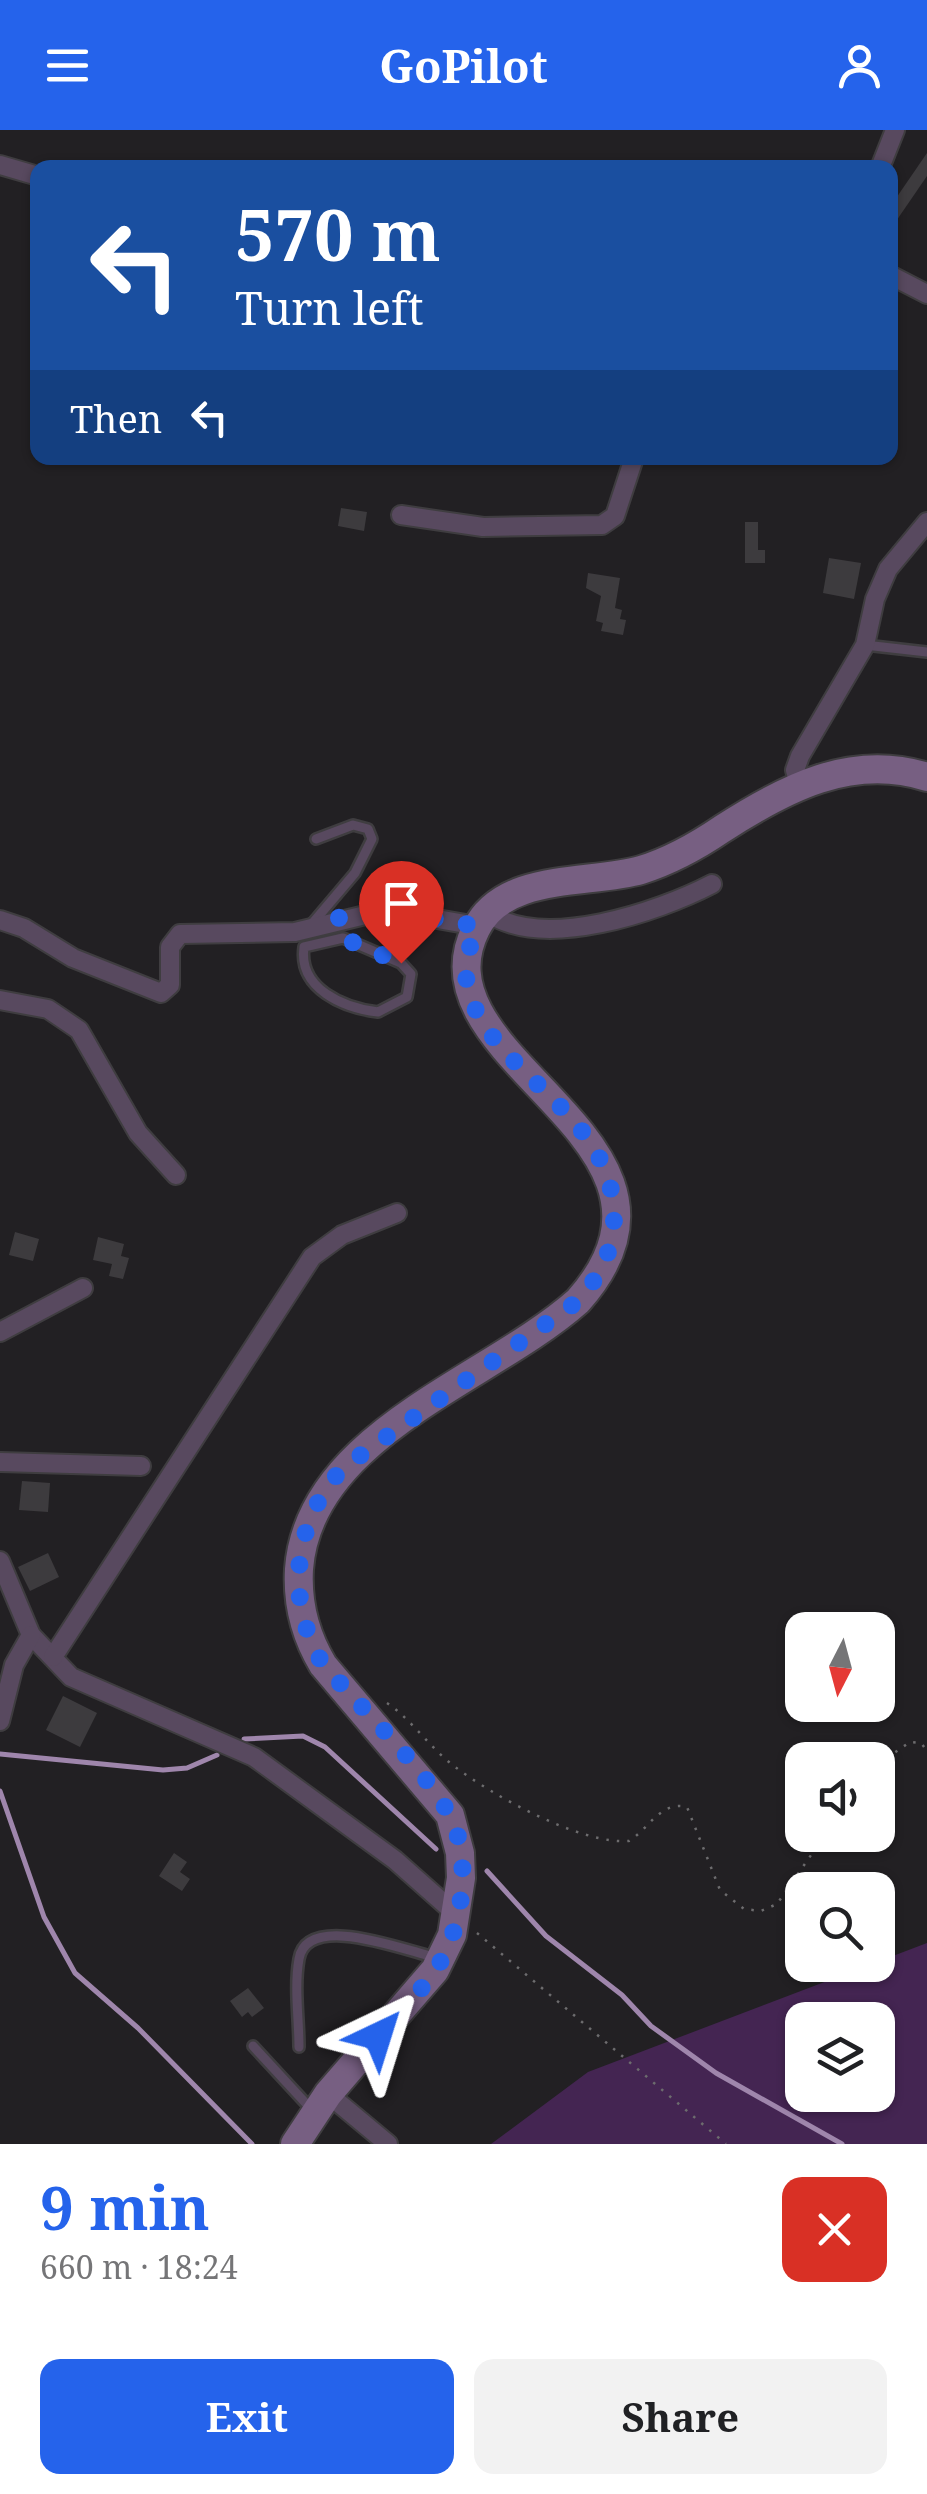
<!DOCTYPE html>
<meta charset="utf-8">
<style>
:root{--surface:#fff;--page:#f2f2f2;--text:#202124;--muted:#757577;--accent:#2563eb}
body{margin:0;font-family:"Noto Serif",serif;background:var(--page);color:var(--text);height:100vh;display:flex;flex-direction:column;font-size:38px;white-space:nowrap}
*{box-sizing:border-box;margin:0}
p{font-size:32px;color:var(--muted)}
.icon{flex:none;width:55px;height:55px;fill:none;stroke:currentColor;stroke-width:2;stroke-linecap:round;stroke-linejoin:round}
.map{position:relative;height:2014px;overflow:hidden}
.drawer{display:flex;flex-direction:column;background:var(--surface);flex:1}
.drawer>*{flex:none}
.top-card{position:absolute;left:30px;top:30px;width:868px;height:305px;border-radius:20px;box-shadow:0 2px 8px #0004;background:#1a4fa0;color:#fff;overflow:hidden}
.needle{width:65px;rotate:186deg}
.fabs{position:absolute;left:785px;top:1482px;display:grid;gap:20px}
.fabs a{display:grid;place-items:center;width:110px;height:110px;border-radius:20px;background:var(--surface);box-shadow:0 2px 8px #0004;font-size:50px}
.pin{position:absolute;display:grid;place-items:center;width:85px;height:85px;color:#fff;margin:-102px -42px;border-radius:50% 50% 50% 0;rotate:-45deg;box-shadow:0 0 10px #0007}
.pin .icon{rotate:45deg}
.me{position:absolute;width:110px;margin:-55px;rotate:41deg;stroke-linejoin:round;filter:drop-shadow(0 0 8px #0008)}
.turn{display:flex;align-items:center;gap:35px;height:210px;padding:0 40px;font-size:45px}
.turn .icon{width:130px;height:130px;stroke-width:2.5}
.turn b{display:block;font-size:70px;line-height:85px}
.then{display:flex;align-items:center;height:95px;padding:0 40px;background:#0003;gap:20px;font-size:38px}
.round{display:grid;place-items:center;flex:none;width:105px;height:105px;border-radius:20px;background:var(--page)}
.summary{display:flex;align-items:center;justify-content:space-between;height:170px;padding:0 40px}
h1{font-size:60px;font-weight:700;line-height:75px;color:var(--accent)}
.action{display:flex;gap:20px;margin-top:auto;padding:20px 40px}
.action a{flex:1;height:115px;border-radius:20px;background:var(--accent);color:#fff;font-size:40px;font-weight:700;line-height:115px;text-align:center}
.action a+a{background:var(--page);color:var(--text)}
header{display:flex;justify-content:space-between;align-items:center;height:130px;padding:0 40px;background:var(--accent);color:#fff;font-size:45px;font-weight:700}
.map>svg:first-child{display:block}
</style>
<header><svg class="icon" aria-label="menu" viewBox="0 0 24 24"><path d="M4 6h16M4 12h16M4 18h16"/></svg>GoPilot<svg class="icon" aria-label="person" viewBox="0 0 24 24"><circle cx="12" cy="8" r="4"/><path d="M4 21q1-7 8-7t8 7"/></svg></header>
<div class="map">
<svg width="927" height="2014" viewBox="0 0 927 2014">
<rect width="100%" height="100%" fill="#222023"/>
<path fill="#442552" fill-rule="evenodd" d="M927 1813V2014H491L588 1942ZM802 1890H878V1965H802Z"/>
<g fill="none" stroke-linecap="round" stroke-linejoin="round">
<g stroke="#9f86ac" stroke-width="5">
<path d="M244 1609 303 1606 325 1617 436 1719"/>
<path d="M0 1624 163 1640 187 1638 217 1625"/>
<path d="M0 1661 44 1787 75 1843 138 1898 252 2014"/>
<path d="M487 1741 546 1806 622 1865 651 1896 716 1943 842 2014"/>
</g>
</g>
<g fill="#3d3b3e">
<path d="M927 23V46L890 100V77Z"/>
<path d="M341 378 367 382 364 401 338 396Z"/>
<path d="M745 392H758V420H765V433H745Z"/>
<path d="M829 428 861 433 854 469 823 463Z"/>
<path d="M588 443 620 448 615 478 622 480 620 489 626 490 623 505 601 501 603 493 596 491 601 466 586 458Z"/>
<path d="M15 1102 39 1109 33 1131 9 1125Z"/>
<path d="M98 1107 124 1114 121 1126 129 1128 123 1149 109 1146 112 1134 93 1130Z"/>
<path d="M22 1351 50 1353 48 1382 19 1380Z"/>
<path d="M48 1423 59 1447 30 1461 18 1437Z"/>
<path d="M63 1566 97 1583 80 1617 46 1600Z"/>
<path d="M174 1723 187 1732 180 1742 190 1749 182 1761 159 1746Z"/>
<path d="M248 1858 264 1878 252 1887 248 1882 242 1887 230 1871Z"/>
</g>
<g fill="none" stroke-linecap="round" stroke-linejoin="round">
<g stroke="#3f3d40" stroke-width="14">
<g id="service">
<path d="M865 515 927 522"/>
<path d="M311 795 355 743 372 709 368 699 353 695 316 709"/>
<path d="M343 808 401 833 411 844 407 867 378 882C344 878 298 859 304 817Z"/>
<path d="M253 1916 312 1980"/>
<path d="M299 1917C299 1889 294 1857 299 1829 307 1782 404 1820 434 1827"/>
</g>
</g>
<g stroke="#3f3d40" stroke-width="22">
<g id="minor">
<path d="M0 35 38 46"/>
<path d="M880 38 895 0"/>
<path d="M890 145 927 164"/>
<path d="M401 385 483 397 602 395 615 386 634 328"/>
<path d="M799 654 795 640 800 626 865 515 875 469 888 439 927 392"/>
<path d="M488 783C544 821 658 782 712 754"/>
<path d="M0 790 24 798 73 828 161 863 170 855V817L180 804 295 802 386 780 477 796"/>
<path d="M0 870 48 879 79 900 138 1003 176 1045"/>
<path d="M0 1202 83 1158"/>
<path d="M0 1332 141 1336"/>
<path d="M0 1431 31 1505 71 1547 254 1627 395 1730 457 1785"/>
<path d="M53 1527 312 1127 342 1105 397 1083"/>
<path d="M0 1591 14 1535 31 1505"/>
<path d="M328 1964 388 2014"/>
</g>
</g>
<g stroke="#3f3d40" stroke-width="32">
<path id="secondary" d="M295 2014 328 1964 435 1840 452 1805 461 1748 460 1723 450 1685 323 1535C305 1505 297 1473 299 1439 309 1304 489 1250 578 1171 722 1009 409 932 476 799 504 742 589 755 641 740 670 731 697 716 722 699 784 659 851 623 927 647"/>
</g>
<g stroke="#6d6c6e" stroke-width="2.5" stroke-dasharray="2.5 8" stroke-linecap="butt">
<path d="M387 1573C411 1589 430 1618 454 1636 491 1665 582 1715 629 1711 649 1699 661 1670 687 1677L720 1760 744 1779 761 1781 777 1774 825 1705"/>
<path d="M878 1634 910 1612 921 1613 927 1621"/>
<path d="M477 1803 726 2014"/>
</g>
<use href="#service" stroke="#58495f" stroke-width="9"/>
<use href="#minor" stroke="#58495f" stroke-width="18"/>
<use href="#secondary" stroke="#775f82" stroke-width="28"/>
</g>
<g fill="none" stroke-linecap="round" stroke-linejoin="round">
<path stroke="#2563eb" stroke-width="18" stroke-dasharray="0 32.4" d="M378 1906C399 1882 426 1858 442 1829 463 1791 471 1728 451 1688 426 1639 360 1577 323 1534 284 1471 293 1390 344 1337L578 1171C599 1147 613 1122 614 1089 615 983 495 947 469 863 462 839 469 818 477 796L386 780 338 788 343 808 401 833"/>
</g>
</svg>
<div class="fabs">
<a><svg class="needle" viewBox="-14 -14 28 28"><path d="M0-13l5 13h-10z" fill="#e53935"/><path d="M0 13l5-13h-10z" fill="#757577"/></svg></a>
<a><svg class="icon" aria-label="sound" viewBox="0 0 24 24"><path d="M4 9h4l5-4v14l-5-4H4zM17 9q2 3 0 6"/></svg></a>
<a><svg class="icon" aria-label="search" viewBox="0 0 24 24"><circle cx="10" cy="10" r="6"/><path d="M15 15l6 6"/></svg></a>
<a><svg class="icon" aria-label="layers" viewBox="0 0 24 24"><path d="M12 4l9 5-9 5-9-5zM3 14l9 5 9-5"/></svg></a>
</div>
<div class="pin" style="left:401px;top:833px;background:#d93025"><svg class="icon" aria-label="arrive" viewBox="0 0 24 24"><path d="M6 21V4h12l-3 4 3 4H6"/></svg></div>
<svg class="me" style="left:378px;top:1906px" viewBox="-20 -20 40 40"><path d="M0-17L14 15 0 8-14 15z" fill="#2563eb" stroke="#fff" stroke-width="4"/></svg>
<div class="top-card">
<div class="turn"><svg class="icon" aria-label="left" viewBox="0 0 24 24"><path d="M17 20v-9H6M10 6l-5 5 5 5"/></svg><div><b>570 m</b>Turn left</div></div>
<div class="then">Then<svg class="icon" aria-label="left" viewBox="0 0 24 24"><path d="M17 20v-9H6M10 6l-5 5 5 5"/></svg></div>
</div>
</div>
<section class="drawer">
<div class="summary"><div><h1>9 min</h1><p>660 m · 18:24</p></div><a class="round" style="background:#d93025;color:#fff"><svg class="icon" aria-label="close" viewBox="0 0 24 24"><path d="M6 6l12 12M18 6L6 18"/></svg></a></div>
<div class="action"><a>Exit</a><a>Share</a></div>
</section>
